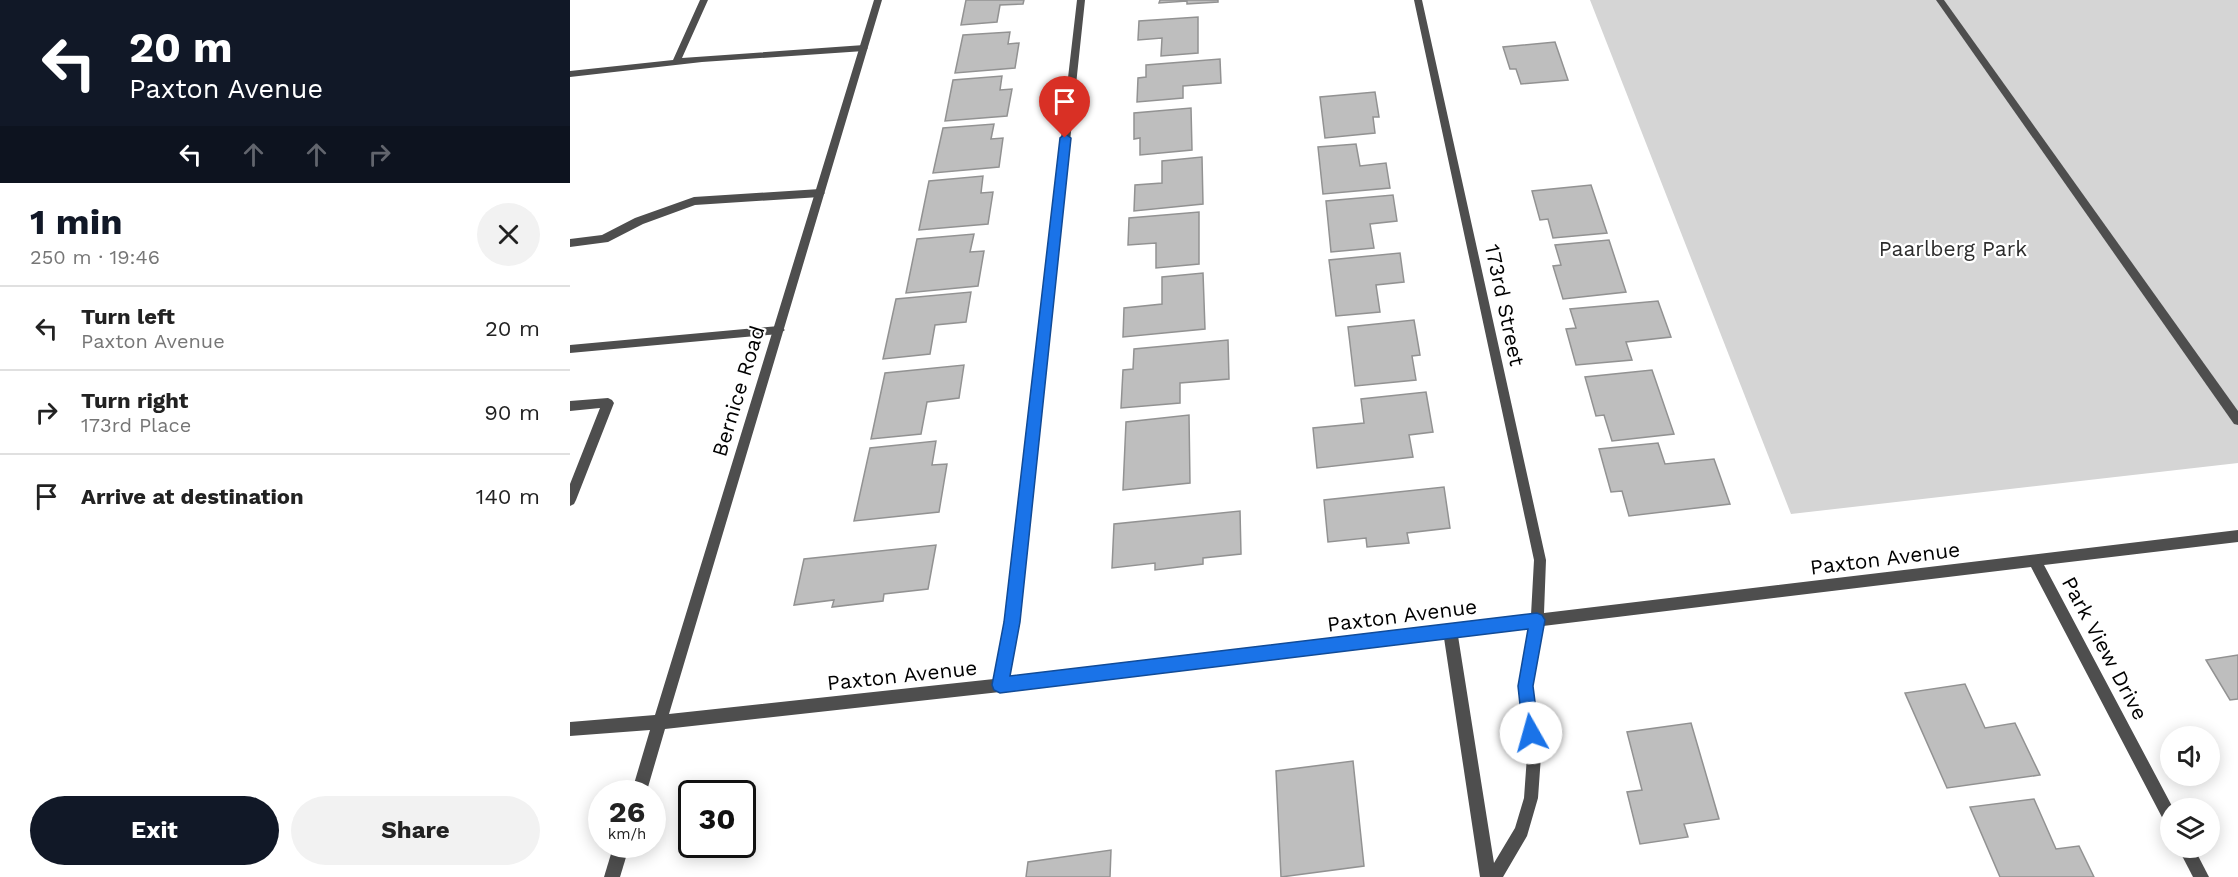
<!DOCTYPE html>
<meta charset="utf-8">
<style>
:root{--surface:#fff;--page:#f2f2f2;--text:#222;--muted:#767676;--line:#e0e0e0;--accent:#111827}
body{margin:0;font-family:"Work Sans",sans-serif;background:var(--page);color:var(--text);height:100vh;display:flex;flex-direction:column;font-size:22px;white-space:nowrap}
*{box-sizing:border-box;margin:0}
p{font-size:20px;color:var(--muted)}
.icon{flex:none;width:33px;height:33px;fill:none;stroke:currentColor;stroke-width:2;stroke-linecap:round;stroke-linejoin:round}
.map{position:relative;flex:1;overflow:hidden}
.details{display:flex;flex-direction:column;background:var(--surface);width:570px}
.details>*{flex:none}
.banner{background:#111827;color:#fff;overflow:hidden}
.buttons{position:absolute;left:1590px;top:726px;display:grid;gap:12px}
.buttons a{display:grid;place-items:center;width:60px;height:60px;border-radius:50%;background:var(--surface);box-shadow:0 3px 15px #0003;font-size:30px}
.speed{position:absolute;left:18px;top:780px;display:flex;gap:12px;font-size:30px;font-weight:700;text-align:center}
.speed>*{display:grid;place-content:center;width:78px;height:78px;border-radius:50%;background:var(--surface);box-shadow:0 3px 15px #0003;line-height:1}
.speed small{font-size:15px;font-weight:400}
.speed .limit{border:3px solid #111;border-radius:9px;background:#fff;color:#111}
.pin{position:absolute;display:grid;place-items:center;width:51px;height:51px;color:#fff;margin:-62px -26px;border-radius:50% 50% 50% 0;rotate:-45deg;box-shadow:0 0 6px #0007}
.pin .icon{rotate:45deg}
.me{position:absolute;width:66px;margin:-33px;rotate:353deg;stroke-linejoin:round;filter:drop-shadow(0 0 4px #0008)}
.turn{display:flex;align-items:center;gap:21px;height:126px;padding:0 30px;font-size:27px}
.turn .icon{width:78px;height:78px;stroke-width:2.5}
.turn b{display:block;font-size:42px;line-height:51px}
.lanes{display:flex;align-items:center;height:57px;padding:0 30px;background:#0003;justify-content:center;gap:30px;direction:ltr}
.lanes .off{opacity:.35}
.round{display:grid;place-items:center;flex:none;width:63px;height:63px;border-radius:32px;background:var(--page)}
.headline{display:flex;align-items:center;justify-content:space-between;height:102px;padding:0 30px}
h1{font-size:36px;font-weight:700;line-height:45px;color:var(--accent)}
.cta{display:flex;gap:12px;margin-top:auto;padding:12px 30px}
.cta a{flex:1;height:69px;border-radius:36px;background:var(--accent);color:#fff;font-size:24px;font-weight:700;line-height:69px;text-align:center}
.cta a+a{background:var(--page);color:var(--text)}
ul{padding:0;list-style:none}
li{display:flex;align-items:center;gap:18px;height:84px;padding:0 30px;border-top:2px solid var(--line)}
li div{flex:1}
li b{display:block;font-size:22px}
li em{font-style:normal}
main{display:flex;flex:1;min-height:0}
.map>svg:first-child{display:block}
</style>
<main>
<section class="details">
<div class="banner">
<div class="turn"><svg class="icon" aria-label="left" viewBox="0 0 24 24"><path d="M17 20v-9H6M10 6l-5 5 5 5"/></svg><div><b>20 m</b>Paxton Avenue</div></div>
<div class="lanes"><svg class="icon" aria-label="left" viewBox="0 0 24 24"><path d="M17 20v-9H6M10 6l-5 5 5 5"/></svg><svg class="icon off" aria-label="ahead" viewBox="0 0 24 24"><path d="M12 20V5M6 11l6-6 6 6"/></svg><svg class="icon off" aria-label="ahead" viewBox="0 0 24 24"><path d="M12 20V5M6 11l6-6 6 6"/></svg><svg class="icon off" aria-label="right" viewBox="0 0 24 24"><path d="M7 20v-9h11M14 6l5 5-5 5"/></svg></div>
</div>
<div class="headline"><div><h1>1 min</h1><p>250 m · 19:46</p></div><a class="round"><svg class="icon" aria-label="close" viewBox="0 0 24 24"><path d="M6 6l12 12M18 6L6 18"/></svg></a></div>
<ul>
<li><svg class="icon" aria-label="left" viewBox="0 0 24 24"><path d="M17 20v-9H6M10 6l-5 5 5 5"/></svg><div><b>Turn left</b><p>Paxton Avenue</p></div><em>20 m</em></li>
<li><svg class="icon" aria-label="right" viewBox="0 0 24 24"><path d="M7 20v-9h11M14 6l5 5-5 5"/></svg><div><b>Turn right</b><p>173rd Place</p></div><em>90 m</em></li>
<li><svg class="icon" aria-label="arrive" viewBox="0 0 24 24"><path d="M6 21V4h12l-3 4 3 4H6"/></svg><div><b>Arrive at destination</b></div><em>140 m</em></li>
</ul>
<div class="cta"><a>Exit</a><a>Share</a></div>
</section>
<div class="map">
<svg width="1668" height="877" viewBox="0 0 1668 877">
<rect width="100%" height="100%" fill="#fff"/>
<path fill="#d5d5d5" d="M1020 0H1668V463L1221 514Z"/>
<g fill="#bebebe" stroke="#929292" stroke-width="1.5">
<path d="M396 0H454L453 4 430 5 427 22 391 25Z"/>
<path d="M590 0H648V2L617 4V1L589 3Z"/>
<path d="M628 17V53L591 56 592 38 568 40 569 21Z"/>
<path d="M440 32 438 44 449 43 445 68 385 73 393 35Z"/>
<path d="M985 42 998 80 951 84 946 69H940L933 47Z"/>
<path d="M650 59 651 83 613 86V98L567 102 568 78 576 77V65Z"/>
<path d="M432 76 430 90 442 89 437 116 375 121 383 80Z"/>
<path d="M805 92 809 117H803L805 133 755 138 750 97Z"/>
<path d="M621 108 622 150 570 155V138L564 139V113Z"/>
<path d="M424 124 421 139 433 138 429 167 363 173 373 128Z"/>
<path d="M786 144 790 166 816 163 820 188 753 194 748 147Z"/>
<path d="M632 157 633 204 564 211 565 185 592 183V161Z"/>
<path d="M413 176 411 193 423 192 418 224 349 230 359 181Z"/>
<path d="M1021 185 1037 233 983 238 978 219 970 220 962 191Z"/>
<path d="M823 195 827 221 800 224 804 248 761 252 756 201Z"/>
<path d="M629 212V264L586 268V243L558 245 559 218Z"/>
<path d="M404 234 400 252 414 251 408 286 336 293 347 239Z"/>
<path d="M1039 240 1056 292 993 299 983 266 991 265 985 245Z"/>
<path d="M830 253 834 282 806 285 810 312 766 316 759 260Z"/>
<path d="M633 273 635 329 553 337 554 308 592 304V277Z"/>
<path d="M401 292 396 322 365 325 360 354 313 359 326 299Z"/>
<path d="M1088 301 1101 337 1056 342 1062 360 1006 365 996 329 1006 328 1000 309Z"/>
<path d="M844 320 850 355 842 356 846 380 785 386 778 327Z"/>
<path d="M658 340 659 379 610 383V403L551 408 553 370 563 369 564 349Z"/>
<path d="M394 365 389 398 357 402 351 434 301 439 315 373Z"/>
<path d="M1082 370 1104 434 1042 441 1034 415 1026 416 1015 377Z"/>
<path d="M856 392 863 432 839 435 843 457 747 468 743 428 794 423 791 399Z"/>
<path d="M619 415 620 483 553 490 556 422Z"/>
<path d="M366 441 362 465 377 464 369 512 284 521 300 448Z"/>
<path d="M1088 443 1095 464 1144 459 1160 504 1059 516 1052 491 1041 492 1029 449Z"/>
<path d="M874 487 880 528 837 533 839 543 797 547 796 538 758 542 754 500Z"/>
<path d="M670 511 671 554 633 558V564L585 570V563L542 568 544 524Z"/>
<path d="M366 545 358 589 314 594 313 601 262 607 264 600 224 605 234 559Z"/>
<path d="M1668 655V699L1660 700 1636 660Z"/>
<path d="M1395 684 1415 728 1445 723 1470 775 1377 788 1335 693Z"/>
<path d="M1121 723 1149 819 1114 824 1118 837 1070 844 1057 792 1072 790 1057 732Z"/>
<path d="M783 761 794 866 711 877 706 771Z"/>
<path d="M1464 799 1486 849 1509 846 1524 877H1430L1400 807Z"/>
<path d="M541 850 540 877H456L458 862Z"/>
</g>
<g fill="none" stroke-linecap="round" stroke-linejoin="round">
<g fill="#4e4e4e" fill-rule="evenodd">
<path d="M130 0H138L112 58 294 45 298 48 294 51 132 62 0 77V71L103 60Z"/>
<path d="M1366 0H1374L1668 411V425L1664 424Z"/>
<path d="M250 189 255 193 250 197 125 205 73 224 38 242 0 247V239L32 235 65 218 124 197Z"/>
<path d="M209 326 215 330 209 334 0 353V345Z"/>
<path d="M38 398 42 400 44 403 6 500 4 504 0 506V484L30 408 0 411V401Z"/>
</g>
<g fill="#4e4e4e" fill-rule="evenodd">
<path d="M304 0H312L99 714 424 679 435 622 507 0H515L449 622 438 677 961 615 964 560 844 0H852L976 560 974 613 1668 530V542L1474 565 1603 808H1600V825L1595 823 1461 567 973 626 963 686 971 756 968 798 957 836 933 877H910L874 638 430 692 95 729 76 794H61L80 730 0 736V722L85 715ZM959 628 949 686 957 756 954 798 945 828 924 863 888 636Z"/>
<path d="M44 844H60L50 877H34Z"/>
<path d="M1608 848H1624L1639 877H1623Z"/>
</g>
</g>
<path fill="#1a73e8" stroke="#114b97" stroke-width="1.5" d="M495 134 501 138 450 622 440 676 967 613 972 615 975 620 963 686 969 733 967 738 961 741 955 738 953 733 948 686 958 629 430 693 424 690 422 685 434 622 490 138Z"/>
<g text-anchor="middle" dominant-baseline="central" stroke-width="4.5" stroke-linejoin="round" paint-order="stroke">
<g font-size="21" fill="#2c2c2c" stroke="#fff">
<text x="1383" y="248">Paarlberg Park</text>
</g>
<g font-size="21" fill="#000" stroke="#fff">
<text transform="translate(935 305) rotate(78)">173rd Street</text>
<text transform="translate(168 391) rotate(-73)">Bernice Road</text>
<text transform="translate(1315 558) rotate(-7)">Paxton Avenue</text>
<text transform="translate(832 615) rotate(-7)">Paxton Avenue</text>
<text transform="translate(1535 648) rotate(62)">Park View Drive</text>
<text transform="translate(332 675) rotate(-6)">Paxton Avenue</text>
</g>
</g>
</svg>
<div class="buttons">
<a><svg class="icon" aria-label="sound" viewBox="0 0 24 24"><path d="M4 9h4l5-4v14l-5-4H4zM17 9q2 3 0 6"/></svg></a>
<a><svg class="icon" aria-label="layers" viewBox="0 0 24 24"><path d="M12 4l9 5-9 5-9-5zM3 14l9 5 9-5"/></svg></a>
</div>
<div class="speed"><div>26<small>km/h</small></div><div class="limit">30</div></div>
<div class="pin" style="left:495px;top:138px;background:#d93025"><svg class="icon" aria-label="arrive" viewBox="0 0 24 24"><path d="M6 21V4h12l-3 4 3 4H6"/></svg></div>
<svg class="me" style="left:961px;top:733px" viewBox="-20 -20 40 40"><circle r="19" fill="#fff"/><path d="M0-13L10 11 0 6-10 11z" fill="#1a73e8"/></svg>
</div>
</main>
